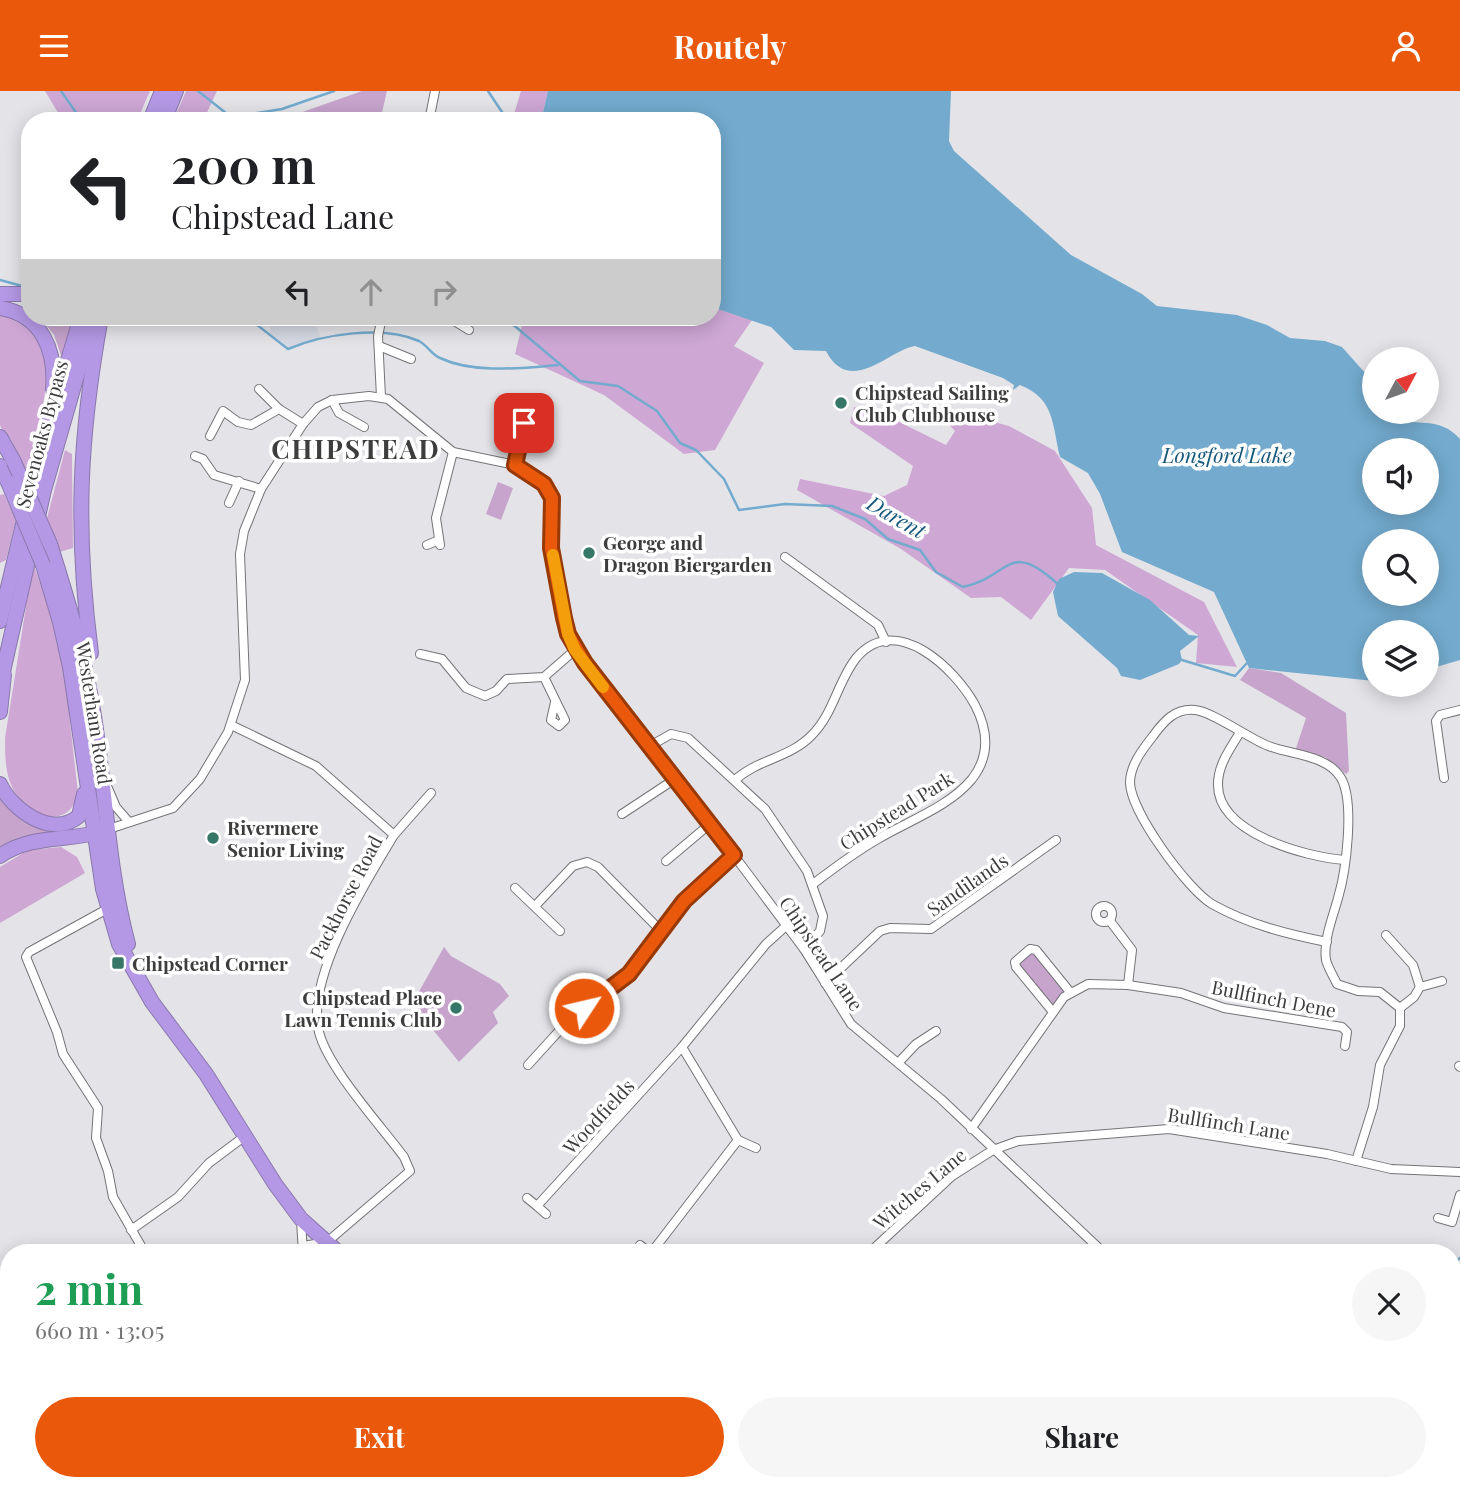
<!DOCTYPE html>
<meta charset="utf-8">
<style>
:root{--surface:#fff;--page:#f6f6f6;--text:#202124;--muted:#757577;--accent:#ea580c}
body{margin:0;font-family:"Playfair Display",serif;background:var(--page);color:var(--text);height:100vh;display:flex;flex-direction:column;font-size:26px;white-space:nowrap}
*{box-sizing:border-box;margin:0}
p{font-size:23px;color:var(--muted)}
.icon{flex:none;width:38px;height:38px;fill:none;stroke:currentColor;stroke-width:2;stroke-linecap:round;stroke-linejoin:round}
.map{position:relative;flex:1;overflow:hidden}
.drawer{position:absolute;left:0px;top:1153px;width:1461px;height:247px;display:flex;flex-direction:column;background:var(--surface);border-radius:28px 28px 0 0;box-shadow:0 4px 18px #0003}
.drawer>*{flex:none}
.hud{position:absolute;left:21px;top:21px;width:700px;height:214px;border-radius:28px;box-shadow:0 4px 18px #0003;background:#fff;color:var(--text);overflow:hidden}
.needle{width:46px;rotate:49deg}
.tools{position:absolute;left:1362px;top:256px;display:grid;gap:14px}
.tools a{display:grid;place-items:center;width:77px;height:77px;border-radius:50%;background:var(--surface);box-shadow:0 4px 18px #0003;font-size:35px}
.pin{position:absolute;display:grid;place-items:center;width:60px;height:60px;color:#fff;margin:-30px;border-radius:14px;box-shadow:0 4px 10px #0006}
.me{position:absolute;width:77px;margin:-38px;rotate:55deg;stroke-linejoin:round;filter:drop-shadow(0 0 5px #0008)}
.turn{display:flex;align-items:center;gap:24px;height:147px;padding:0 35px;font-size:32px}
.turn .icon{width:91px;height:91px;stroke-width:2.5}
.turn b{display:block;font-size:49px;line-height:60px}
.lanes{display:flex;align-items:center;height:66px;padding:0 35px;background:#0003;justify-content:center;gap:35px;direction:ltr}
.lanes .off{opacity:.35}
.round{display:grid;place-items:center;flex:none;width:74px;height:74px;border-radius:37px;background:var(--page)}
.head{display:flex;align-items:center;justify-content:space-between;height:119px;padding:0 35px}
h1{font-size:42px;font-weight:700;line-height:52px;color:#1e9e55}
.primary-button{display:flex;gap:14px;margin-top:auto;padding:14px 35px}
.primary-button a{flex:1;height:80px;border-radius:42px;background:var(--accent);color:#fff;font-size:28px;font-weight:700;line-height:80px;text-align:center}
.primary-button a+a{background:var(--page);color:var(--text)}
header{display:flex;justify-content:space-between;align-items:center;height:91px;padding:0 35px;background:var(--accent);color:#fff;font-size:32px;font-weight:700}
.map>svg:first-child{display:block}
</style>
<header><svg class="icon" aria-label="menu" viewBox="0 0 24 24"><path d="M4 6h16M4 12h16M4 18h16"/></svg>Routely<svg class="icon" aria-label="person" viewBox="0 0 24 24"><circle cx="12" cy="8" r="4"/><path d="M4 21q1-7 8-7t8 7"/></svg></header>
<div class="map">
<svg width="1460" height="1399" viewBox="0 0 1460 1399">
<rect width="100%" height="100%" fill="#e4e4e8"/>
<g fill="#d6d8e3">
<path d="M270 226H306L318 238 320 246 289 256 270 242Z"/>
<path d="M639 1391H746L769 1395V1399H642Z"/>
<path d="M1357 1391H1398L1393 1399H1350Z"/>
</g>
<g fill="#c6a4cc">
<path d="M362 0H387L380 30H277Z"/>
<path d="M40 226H75L62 267 54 244Z"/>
<path d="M498 391 513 397 501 429 486 423Z"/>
<path d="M1249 577 1281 582 1346 622 1349 680 1346 683 1325 666 1295 660 1306 627 1240 589Z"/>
<path d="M0 703 44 737 66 739 45 743 0 758Z"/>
<path d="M444 856 451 865 500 893 509 905 493 921 498 932 459 971 412 913Z"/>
<path d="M1032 861 1064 901 1053 914 1018 872Z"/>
</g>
<g fill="#cea7d5">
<path d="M45 0H150L140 23 133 21 128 30H63Z"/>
<path d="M186 0H217L203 30H173Z"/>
<path d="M521 0H548L541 30H522L514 23Z"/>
<path d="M712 216 752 229 734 255 764 272 715 359 684 363 604 304 515 263 524 226H712Z"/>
<path d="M0 222C59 237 49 288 39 334 35 350 33 367 27 382L10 347 6 348 0 334Z"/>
<path d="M931 314 1009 335 1055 360 1092 417 1096 454 1204 511 1237 576 1196 572 1198 544 1105 479 1069 477 1031 529 1001 506 971 507 901 458 797 399 800 388 884 405 907 394 913 375 850 332 854 316 887 325 946 354 955 340Z"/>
<path d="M65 359 72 363 73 457 60 461 47 427Z"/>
<path d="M4 403 16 429 6 469 0 472V404Z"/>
<path d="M33 472 51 521 63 569 78 702C69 740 30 727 14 700 5 684 5 665 5 647Z"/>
<path d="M61 756 77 766 85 782 0 832V776L28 759Z"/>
</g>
<g fill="#73aace" fill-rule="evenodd">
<path d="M548 0H951L949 50 954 60 1071 164 1142 203 1157 215 1237 224 1267 234 1290 247 1325 250 1342 256 1374 292V320H1402L1408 331C1429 332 1445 331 1460 348V569L1426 579V541H1374V590L1249 577 1214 501 1122 461 1100 403 1088 382 1060 366C1052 333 1055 308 1020 294L1013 299 1014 294 1003 287 915 255C889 259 850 306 826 260L794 259 771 236 712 216V30H541ZM1374 359H1426V411H1374ZM1374 450H1426V502H1374Z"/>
<path d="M1074 481 1102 482 1150 509 1189 544 1199 545 1180 560 1182 569 1179 573 1140 589 1121 585 1117 577 1058 525 1053 501 1059 488Z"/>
</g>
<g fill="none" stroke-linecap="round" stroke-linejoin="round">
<g stroke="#73aace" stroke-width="2.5">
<path d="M61 0 82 30"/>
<path d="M198 0 231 26 282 18 334 0"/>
<path d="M488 0 508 30"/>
<path d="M219 30 229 26"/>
<path d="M0 189 22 195 30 192"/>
<path d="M247 226 288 258C323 243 383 234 419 250 427 254 432 264 440 267 474 283 521 277 558 274"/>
<path d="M504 226 580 290 618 295 657 320 680 352 696 359 724 388 739 419 785 413 832 415 865 428 888 448 920 459 936 481 963 496C1011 486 1007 447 1058 493"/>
<path d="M1182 569 1235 585 1247 572"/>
<path d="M1452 1174 1460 1167"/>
<path d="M1347 1399 1354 1391"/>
</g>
<g stroke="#747477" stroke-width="10">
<g id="street">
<path d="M429 30 435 0"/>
<path d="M448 226 469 239"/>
<path d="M379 255 411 268"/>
<path d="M259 298 279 318"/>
<path d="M381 306 378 245 382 226"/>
<path d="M332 309 339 322 364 336"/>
<path d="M210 345 223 320 238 331 251 334 279 318 303 333"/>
<path d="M195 365 203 368 214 384 261 398"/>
<path d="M515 374 524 332"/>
<path d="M229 412 239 390"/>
<path d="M427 454 439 449"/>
<path d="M440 454 436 427 453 361"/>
<path d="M785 466 878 534 886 551"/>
<path d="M420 563 442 568 466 597 485 605 496 600 507 588 544 586 575 559"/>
<path d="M544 586 565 629 559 635 551 629 555 611"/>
<path d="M231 634 316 675 394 744C367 789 305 887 319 941 328 977 381 1035 404 1066L410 1080 327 1151 303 1155"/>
<path d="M1239 643C1230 658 1218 674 1218 693 1217 742 1305 766 1345 769"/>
<path d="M650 655 671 643 688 647 765 718 807 780 823 825 820 840 804 858"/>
<path d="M1444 687 1436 630 1440 624 1460 619"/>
<path d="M735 689C758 668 790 667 812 644 834 622 838 589 857 566 897 521 955 578 975 614 988 639 990 665 972 688 949 716 908 730 878 748 855 761 834 777 813 793"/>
<path d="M107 695 116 716 129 731"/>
<path d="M622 723 675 688"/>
<path d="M109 738 173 717 200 688 228 641 245 589 240 463 244 440 261 398 303 333 318 316 332 309 369 305 388 308 453 361 515 374 544 393 552 407 551 456 567 543 585 572 709 731 804 858 851 933 941 1008 1104 1162"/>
<path d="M394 744 431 702"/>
<path d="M666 770 711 732"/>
<path d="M515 797 560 840"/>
<path d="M536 814 573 775 587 771 598 776 661 840"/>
<circle cx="1104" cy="823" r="8"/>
<path d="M109 817 29 861 26 866 57 941 63 963 98 1017 96 1047 108 1080 113 1106 145 1162"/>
<path d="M1110 830 1132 859 1128 894"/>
<path d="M1386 844 1413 874 1420 896"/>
<path d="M1327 851C1287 843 1247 833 1212 813 1187 798 1131 721 1130 692 1130 674 1143 658 1153 645 1164 630 1175 617 1195 619 1211 620 1247 646 1266 654 1289 664 1327 663 1341 687 1355 711 1346 781 1338 807 1333 826 1323 849 1326 869 1328 877 1334 886 1337 893L1358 900 1380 901 1400 917V935L1380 974 1373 1016 1356 1070"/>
<path d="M825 892 880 840 890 837 931 838 1056 749"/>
<path d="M1400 917 1414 906 1420 896 1442 890"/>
<path d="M1053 921 1016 876 1015 871 1030 858 1036 859 1070 901"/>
<path d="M899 971 916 953 936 940"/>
<path d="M528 974 568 930 629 883 684 810 734 764"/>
<path d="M1459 975 1460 976"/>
<path d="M971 1038 1064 906 1088 893 1128 894 1181 902 1224 917 1342 936 1347 941 1345 955"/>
<path d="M738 1049 756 1057"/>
<path d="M928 1105 927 1094 951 1072 955 1070 967 1074"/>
<path d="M527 1107 537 1115 682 956"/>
<path d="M537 1115 546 1123"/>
<path d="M1438 1127 1452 1131 1460 1104"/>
<path d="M301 1130 303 1162"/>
<path d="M131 1139 178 1106 209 1072 245 1045"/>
<path d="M640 1154 650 1162"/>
<path d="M651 1162 738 1049 682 956 766 853 786 835"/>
<path d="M869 1162 952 1085 993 1059 1018 1050 1169 1038 1327 1063 1391 1078 1460 1081"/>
<path d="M1452 1220 1460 1224"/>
<path d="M898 1391 899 1399"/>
<path d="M1263 1391 1266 1399"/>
<path d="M243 1399 248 1391"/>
</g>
</g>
<g stroke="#747477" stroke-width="12">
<path id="secondary" d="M561 1399 591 1391"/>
</g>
<g stroke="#8a78ab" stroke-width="14">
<path id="primary" d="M1452 1284 1460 1266"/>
</g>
<g stroke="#8a78ab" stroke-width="16">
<g id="highway">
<path d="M150 30 162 0"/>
<path d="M164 30 176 0"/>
<path d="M0 203H30"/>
<path d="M0 217C42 224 56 259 53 298"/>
<path d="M0 346 14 371"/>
<path d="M0 375 8 391"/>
<path d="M50 453C68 510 85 566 94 625 106 701 108 779 128 853"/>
<path d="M43 474 60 531 70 576 103 798 119 853 152 911 206 983 275 1093 301 1128 339 1162"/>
<path d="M0 530 39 366 81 226"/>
<path d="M91 562C75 439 79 347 101 226"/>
<path d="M0 594 44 399 90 239"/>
<path d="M0 621 4 584"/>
<path d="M0 693C12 719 52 748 79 725L84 703"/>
<path d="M0 765C31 743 69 751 103 740"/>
<path d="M790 1391 833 1399"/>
<path d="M1452 1391 1460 1392"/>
<path d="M1401 1399 1409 1391"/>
</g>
</g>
<use href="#street" stroke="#fff" stroke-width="8"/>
<use href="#secondary" stroke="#e8e0f7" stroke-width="10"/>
<use href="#primary" stroke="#d2c1ef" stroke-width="12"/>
<use href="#highway" stroke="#b498e5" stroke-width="14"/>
<g stroke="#8a78ab" stroke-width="16" stroke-linecap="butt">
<g id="highway-bridge">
<path d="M14 371 50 453"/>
<path d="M8 391 43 474"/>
</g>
</g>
<use href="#highway-bridge" stroke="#b498e5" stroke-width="14"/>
</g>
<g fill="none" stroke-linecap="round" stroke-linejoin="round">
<g stroke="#983908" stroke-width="18">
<path id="route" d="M524 332 515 374 544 393 552 407 551 457 564 527 568 543 585 572 734 764 684 810 629 883 584 917"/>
</g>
<use href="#route" stroke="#ea580c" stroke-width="12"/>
<path stroke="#f59e0b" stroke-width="12" d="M553 464 568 543 575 559 603 596"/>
</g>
<g fill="#367767" stroke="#fff" stroke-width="2.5">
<circle cx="841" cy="312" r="7"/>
<circle cx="589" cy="462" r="7"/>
<circle cx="213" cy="747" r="7"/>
<rect x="111" y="865" width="14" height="14" rx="3.5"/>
<circle cx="456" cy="917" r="7"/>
</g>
<g text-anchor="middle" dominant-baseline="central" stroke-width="7" stroke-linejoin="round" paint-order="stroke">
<g font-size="19" font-weight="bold" fill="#3d3d3e" stroke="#fff" text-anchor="start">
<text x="855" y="301">Chipstead Sailing<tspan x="855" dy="22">Club Clubhouse</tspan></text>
<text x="603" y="451">George and<tspan x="603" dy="22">Dragon Biergarden</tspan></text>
<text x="227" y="736">Rivermere<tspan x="227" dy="22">Senior Living</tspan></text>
<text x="132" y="872">Chipstead Corner</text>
<text x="442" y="906" text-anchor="end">Chipstead Place<tspan x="442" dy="22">Lawn Tennis Club</tspan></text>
</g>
<g font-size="19" fill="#3d3d3e" stroke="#fff">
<text transform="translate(41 343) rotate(-75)">Sevenoaks Bypass</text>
<text transform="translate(95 622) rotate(81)">Westerham Road</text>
<text transform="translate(896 719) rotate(-32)">Chipstead Park</text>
<text transform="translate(967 793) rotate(-35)">Sandilands</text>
<text transform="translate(345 806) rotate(-63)">Packhorse Road</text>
<text transform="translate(822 862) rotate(56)">Chipstead Lane</text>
<text transform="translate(1274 907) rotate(11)">Bullfinch Dene</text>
<text transform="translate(598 1025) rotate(-47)">Woodfields</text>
<text transform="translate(1229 1032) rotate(9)">Bullfinch Lane</text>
<text transform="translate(919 1097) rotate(-40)">Witches Lane</text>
</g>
<g font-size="21" font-style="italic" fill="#16587c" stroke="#fff">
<text x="1227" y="363">Longford Lake</text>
<text transform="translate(897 425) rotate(30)">Darent</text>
</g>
<g font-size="26" font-weight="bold" letter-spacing="2" fill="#3d3d3e" stroke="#fff">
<text x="356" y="357">CHIPSTEAD</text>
</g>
</g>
</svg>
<div class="tools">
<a><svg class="needle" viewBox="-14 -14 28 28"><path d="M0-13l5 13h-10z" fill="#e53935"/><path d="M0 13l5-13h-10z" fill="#757577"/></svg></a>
<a><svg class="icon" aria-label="sound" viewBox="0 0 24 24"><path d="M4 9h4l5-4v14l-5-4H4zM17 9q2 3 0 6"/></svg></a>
<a><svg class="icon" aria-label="search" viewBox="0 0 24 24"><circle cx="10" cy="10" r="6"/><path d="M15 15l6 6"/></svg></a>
<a><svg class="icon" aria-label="layers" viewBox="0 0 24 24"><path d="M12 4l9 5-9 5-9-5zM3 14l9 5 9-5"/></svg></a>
</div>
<div class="pin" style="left:524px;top:332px;background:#d93025"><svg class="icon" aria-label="arrive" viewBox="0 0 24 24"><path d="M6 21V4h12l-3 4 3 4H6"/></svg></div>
<svg class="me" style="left:584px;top:917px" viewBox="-20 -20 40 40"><circle r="17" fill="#ea580c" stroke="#fff" stroke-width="3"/><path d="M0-11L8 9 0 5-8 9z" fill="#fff"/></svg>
<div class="hud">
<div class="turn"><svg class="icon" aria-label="left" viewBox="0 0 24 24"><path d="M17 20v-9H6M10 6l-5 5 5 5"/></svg><div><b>200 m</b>Chipstead Lane</div></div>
<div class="lanes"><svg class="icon" aria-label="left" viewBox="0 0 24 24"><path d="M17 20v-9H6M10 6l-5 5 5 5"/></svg><svg class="icon off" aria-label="ahead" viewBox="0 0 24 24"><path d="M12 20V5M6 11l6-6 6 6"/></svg><svg class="icon off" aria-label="right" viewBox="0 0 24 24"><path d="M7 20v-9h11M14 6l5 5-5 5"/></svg></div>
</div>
<section class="drawer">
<div class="head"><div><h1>2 min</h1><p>660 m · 13:05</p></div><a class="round"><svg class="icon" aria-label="close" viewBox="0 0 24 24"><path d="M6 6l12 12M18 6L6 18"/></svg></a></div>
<div class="primary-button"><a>Exit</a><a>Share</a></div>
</section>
</div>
